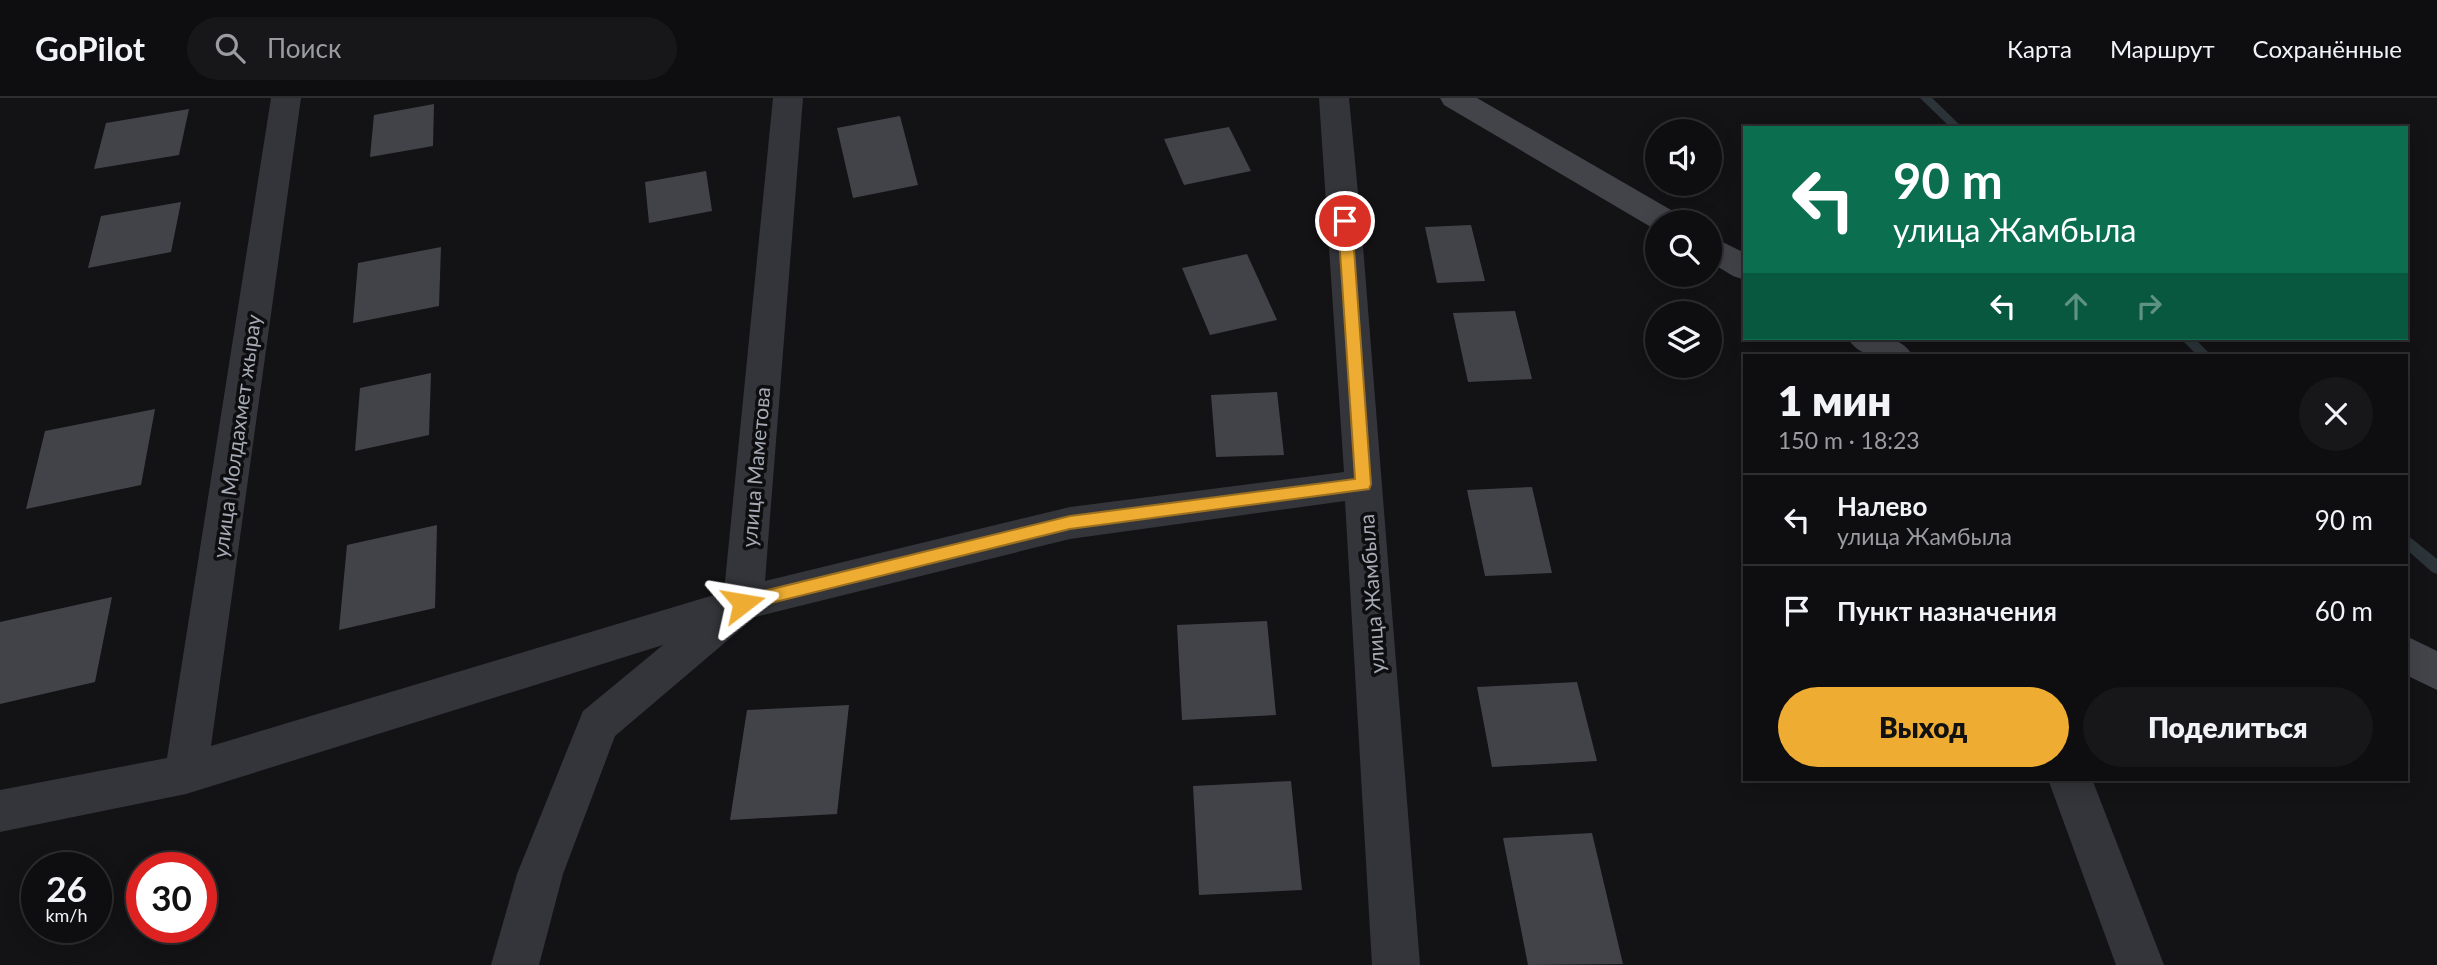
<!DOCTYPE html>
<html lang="ru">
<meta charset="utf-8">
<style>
:root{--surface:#0e0e10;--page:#171719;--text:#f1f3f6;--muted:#9b9c9f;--line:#2e2e30;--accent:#eead32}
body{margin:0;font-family:Lato,sans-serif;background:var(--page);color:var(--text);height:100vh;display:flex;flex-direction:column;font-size:26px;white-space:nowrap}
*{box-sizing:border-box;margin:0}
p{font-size:23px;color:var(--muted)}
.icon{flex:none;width:38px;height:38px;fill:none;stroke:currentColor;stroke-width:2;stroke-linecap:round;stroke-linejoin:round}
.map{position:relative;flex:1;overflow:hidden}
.sheet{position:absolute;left:1743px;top:256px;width:665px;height:427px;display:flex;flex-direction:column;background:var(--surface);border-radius:0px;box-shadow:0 4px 18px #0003,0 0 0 2px var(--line)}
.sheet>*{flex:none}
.top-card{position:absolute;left:1743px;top:28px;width:665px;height:214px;border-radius:0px;box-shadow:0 4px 18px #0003,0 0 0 2px var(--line);background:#0b6e4f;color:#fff;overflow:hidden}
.controls{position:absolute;left:1645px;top:21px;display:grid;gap:14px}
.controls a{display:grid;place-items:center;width:77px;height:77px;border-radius:50%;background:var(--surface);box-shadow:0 4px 18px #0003,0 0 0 2px var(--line);font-size:35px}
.speed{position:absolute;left:21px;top:754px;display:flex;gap:14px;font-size:35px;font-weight:700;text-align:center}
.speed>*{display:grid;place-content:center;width:91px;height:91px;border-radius:50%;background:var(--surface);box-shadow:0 4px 18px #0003,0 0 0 2px var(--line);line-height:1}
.speed small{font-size:18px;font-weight:400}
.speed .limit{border:10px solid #d22;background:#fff;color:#111}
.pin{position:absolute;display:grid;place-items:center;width:60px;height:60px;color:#fff;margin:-30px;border:4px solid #fff;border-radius:50%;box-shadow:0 2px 7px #0007}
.me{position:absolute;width:77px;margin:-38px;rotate:76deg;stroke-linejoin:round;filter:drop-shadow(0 0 5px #0008)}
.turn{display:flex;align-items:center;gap:24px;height:147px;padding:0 35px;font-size:32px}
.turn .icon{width:91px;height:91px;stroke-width:2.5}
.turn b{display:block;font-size:49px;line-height:60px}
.lanes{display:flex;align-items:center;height:66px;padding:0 35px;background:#0003;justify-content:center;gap:35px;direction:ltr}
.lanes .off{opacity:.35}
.round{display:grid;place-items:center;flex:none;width:74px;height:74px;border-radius:37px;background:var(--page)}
.overview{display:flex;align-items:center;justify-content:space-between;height:119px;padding:0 35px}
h1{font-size:42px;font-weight:800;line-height:52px}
.primary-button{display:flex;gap:14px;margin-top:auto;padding:14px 35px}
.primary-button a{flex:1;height:80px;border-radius:42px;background:var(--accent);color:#111;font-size:28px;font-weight:800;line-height:80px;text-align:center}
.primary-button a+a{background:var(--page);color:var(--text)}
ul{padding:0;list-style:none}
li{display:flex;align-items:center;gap:21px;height:91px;padding:0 35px;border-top:2px solid var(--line)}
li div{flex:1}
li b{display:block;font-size:26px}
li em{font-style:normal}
header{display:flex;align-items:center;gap:42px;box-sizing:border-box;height:98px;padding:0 35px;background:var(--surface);border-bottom:2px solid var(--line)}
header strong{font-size:33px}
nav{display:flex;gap:38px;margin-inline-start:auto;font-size:24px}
.search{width:490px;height:63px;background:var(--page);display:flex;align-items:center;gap:18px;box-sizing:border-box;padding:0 24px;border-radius:38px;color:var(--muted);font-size:26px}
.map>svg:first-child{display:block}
</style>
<header>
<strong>GoPilot</strong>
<div class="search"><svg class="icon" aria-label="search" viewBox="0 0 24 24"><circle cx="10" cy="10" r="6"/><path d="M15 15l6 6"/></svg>Поиск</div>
<nav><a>Карта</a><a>Маршрут</a><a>Сохранённые</a></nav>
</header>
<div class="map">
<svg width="2437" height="867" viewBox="0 0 2437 867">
<rect width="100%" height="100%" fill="#131315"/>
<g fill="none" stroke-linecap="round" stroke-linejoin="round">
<g fill="#2c343a" fill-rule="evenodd">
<path d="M1920 0H1932L1963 30H1951Z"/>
<path d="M2180 240H2194L2211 257H2197Z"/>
<path d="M2406 436 2437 461V476L2432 474 2406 451Z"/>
</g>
</g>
<g fill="#424348">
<path d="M434 6 433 48 370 59 374 17Z"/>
<path d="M189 11 179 57 94 71 106 25Z"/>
<path d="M900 18 918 87 853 100 837 30Z"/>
<path d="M1229 29 1251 73 1184 87 1164 41Z"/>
<path d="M706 73 712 113 649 125 645 84Z"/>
<path d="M181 104 171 154 88 170 101 118Z"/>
<path d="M1471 127 1485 183 1437 185 1425 129Z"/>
<path d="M441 149 439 208 353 225 358 165Z"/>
<path d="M1247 156 1277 222 1210 237 1182 170Z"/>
<path d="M1515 213 1532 281 1468 284 1453 215Z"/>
<path d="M431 275 429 337 355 353 360 290Z"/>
<path d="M1277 294 1284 357 1216 359 1211 297Z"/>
<path d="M155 311 141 387 26 411 45 333Z"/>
<path d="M1532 389 1552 475 1485 478 1467 392Z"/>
<path d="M437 427 435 510 339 532 347 447Z"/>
<path d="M112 499 95 584 0 606V524Z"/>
<path d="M1267 523 1276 617 1182 622 1177 527Z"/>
<path d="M1577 584 1597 663 1492 669 1477 589Z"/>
<path d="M849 607 837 716 730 722 747 612Z"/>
<path d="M1291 683 1302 792 1199 797 1193 688Z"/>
<path d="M1592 735 1623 866 1528 867 1503 740Z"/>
</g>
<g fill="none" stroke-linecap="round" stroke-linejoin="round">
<g fill="#34353a" fill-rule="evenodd">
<path d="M271 0H301L211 648 724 494 773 0H803L765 483 1070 409 1344 374 1319 0H1349L1363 148 1420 867H1372L1345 403 1070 441 755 519 615 638 563 776 539 867H491L517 776 583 613 663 547 186 696 0 734V692L167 660Z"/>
<path d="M2048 681H2092L2164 867H2116Z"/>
</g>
<g fill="#42444a" fill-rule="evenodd">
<path d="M1440 0H1477L1678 116 1683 124H1657L1656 132 1444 7Z"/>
<path d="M1710 138 1745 155V182L1733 178 1710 164Z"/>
<path d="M1848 240C1871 240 1899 234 1912 257 1890 258 1860 263 1848 240Z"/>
<path d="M2406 538 2437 553V592L2406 577Z"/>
</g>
</g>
<path fill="#eead32" stroke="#9b7020" stroke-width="2" d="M1345 119 1352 123 1371 386 1369 391 1070 431 743 512 737 510 734 505 737 500 743 498 1070 418 1355 381 1338 123Z"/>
<g text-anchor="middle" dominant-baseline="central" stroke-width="7" stroke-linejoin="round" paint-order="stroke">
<g font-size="21" fill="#a5aab5" stroke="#0e0e10">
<text transform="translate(236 338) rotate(-82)">улица Молдахмет жырау</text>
<text transform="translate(755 369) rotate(-85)">улица Маметова</text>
<text transform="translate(1371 496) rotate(-94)">улица Жамбыла</text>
</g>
</g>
</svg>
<div class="controls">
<a><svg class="icon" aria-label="sound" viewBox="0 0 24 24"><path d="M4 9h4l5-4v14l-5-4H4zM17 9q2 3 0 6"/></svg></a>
<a><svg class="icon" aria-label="search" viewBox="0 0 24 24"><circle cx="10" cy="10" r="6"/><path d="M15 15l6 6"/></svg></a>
<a><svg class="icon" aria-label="layers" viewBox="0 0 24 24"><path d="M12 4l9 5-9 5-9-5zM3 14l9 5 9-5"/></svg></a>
</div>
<div class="speed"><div>26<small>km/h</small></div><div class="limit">30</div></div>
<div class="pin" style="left:1345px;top:123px;background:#d93025"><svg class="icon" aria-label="arrive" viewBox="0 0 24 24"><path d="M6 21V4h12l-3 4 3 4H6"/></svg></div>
<svg class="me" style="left:743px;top:505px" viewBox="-20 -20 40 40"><path d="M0-17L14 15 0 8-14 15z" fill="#eead32" stroke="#fff" stroke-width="4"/></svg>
<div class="top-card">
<div class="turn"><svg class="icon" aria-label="left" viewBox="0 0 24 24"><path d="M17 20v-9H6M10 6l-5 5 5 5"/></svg><div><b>90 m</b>улица Жамбыла</div></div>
<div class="lanes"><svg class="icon" aria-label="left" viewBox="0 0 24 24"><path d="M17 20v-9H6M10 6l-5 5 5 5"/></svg><svg class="icon off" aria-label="ahead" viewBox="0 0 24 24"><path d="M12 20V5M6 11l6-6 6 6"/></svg><svg class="icon off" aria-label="right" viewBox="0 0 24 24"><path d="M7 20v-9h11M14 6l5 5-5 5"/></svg></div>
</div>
<section class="sheet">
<div class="overview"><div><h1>1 мин</h1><p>150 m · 18:23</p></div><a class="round"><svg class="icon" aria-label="close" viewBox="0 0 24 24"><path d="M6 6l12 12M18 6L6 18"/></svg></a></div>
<ul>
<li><svg class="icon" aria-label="left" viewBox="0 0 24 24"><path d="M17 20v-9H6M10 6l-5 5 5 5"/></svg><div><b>Налево</b><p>улица Жамбыла</p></div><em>90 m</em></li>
<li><svg class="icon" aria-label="arrive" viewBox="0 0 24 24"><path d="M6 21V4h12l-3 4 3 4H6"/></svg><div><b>Пункт назначения</b></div><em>60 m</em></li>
</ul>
<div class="primary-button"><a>Выход</a><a>Поделиться</a></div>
</section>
</div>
